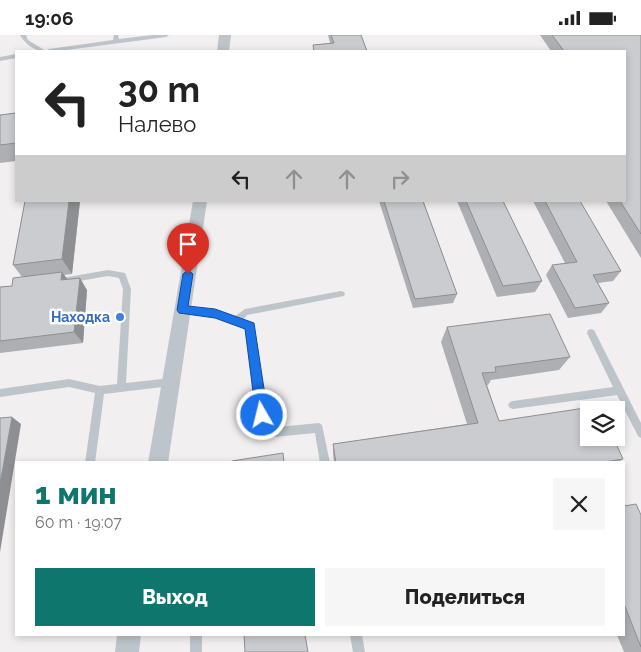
<!DOCTYPE html>
<html lang="ru">
<meta charset="utf-8">
<style>
:root{--surface:#fff;--page:#f6f6f6;--text:#222;--muted:#767676;--accent:#0f766e}
body{margin:0;font-family:Raleway,sans-serif;background:var(--page);color:var(--text);height:100vh;display:flex;flex-direction:column;font-size:19px;white-space:nowrap}
*{box-sizing:border-box;margin:0}
p{font-size:16px;color:var(--muted)}
.icon{flex:none;width:28px;height:28px;fill:none;stroke:currentColor;stroke-width:2;stroke-linecap:round;stroke-linejoin:round}
.map{position:relative;flex:1;overflow:hidden}
.sheet{position:absolute;left:15px;top:426px;width:610px;height:175px;display:flex;flex-direction:column;background:var(--surface);border-radius:0px;box-shadow:0 2px 8px #0003}
.sheet>*{flex:none}
.guide{position:absolute;left:15px;top:15px;width:611px;height:152px;border-radius:0px;box-shadow:0 2px 8px #0003;background:#fff;color:var(--text);overflow:hidden}
.buttons{position:absolute;left:580px;top:366px;display:grid;gap:10px}
.buttons a{display:grid;place-items:center;width:45px;height:45px;border-radius:0px;background:var(--surface);box-shadow:0 2px 8px #0003;font-size:25px}
.pin{position:absolute;display:grid;place-items:center;width:42px;height:42px;color:#fff;margin:-51px -21px;border-radius:50% 50% 50% 0;rotate:-45deg;box-shadow:0 0 5px #0007}
.pin .icon{rotate:45deg}
.me{position:absolute;width:55px;margin:-28px;rotate:352deg;stroke-linejoin:round;filter:drop-shadow(0 0 4px #0008)}
.turn{display:flex;align-items:center;gap:18px;height:105px;padding:0 20px;font-size:22px}
.turn .icon{width:65px;height:65px;stroke-width:2.5}
.turn b{display:block;font-size:35px;line-height:42px}
.lanes{display:flex;align-items:center;height:48px;padding:0 20px;background:#0003;justify-content:center;gap:25px;direction:ltr}
.lanes .off{opacity:.35}
.round{display:grid;place-items:center;flex:none;width:52px;height:52px;border-radius:0px;background:var(--page)}
.head{display:flex;align-items:center;justify-content:space-between;height:85px;padding:0 20px}
h1{font-size:30px;font-weight:800;line-height:38px;color:var(--accent)}
.action{display:flex;gap:10px;margin-top:auto;padding:10px 20px}
.action a{flex:1;height:58px;border-radius:0px;background:var(--accent);color:#fff;font-size:20px;font-weight:800;line-height:58px;text-align:center}
.action a+a{background:var(--page);color:var(--text)}
.status{display:flex;justify-content:space-between;align-items:center;height:35px;padding:0 25px;background:var(--surface);direction:ltr}
.status svg{height:14px;fill:currentColor}
.map>svg:first-child{display:block}
</style>
<div class="status"><b>19:06</b><svg viewBox="0 0 49 12"><path d="M0 12V9h3v3zM5 12V6h3v6zM10 12V3h3v9zM15 12V0h3v12zM26 1h20v11H26zM47 4h2v5h-2z"/></svg></div>
<div class="map">
<svg width="641" height="617" viewBox="0 0 641 617">
<rect width="100%" height="100%" fill="#f1eff0"/>
<g fill="none" stroke-linecap="round" stroke-linejoin="round">
<g fill="#bdc5ca" fill-rule="evenodd">
<path d="M20 0H26L28 5 46 16C35 17 25 9 20 0Z"/>
<path d="M114 0H118L119 4 152 0H169L166 2 59 16H46L49 14 113 5Z"/>
<path d="M16 19V23L0 26V22Z"/>
<path d="M108 235 125 238 131 254 126 348 171 343 174 344 176 347 174 350 171 351 104 359 95 428H85L95 358 69 352 0 362V354L69 344 100 351 117 349 123 254 119 243 108 241 62 249 58 246 62 243Z"/>
<path d="M341 256 344 257 345 259 344 261 247 280 243 285 253 288 254 291 268 393 319 388 322 390 330 428H320L315 398 264 403 261 401 246 293 215 282 182 278 179 277 178 275 179 273 182 272 215 276 234 282 245 274Z"/>
<path d="M591 294 594 295 641 388V403L638 401 617 360 513 374 510 373 508 370 510 367 513 366 613 352 587 298 588 295Z"/>
<rect x="190" y="600" width="12" height="17"/>
<path d="M350 600H362L365 617H353Z"/>
</g>
<g fill="#bdc5ca" fill-rule="evenodd">
<path d="M219 0H231L229 16H217Z"/>
<path d="M193 166H207L168 428H148Z"/>
<path d="M117 600H141L139 617H115Z"/>
</g>
</g>
<g fill="#aeafb3">
<path d="M328 0H361L367 16H313V10L330 8Z"/>
<path d="M540 0H641V223L606 166H625V16H551Z"/>
<path d="M16 78V126L0 128V80Z"/>
<path d="M25 166H80L72 239 64 240 67 244 87 255 83 308 0 318V252L12 251 22 242 13 230Z"/>
<path d="M379 166H423L457 259 453 268 413 273Z"/>
<path d="M457 166H503L542 246 535 257 497 262Z"/>
<path d="M533 166H580L621 236 613 246 598 248 609 268 601 278 568 283 546 240 552 230 565 228Z"/>
<path d="M447 292 570 322 559 335 491 345 488 350H487L499 386 623 424 617 428H334L333 419V409L467 389 441 307Z"/>
<path d="M624 471 641 480V617H624L617 600H624Z"/>
</g>
<g fill="#8d8f92">
<path d="M69 166H80L72 239 62 224Z"/>
<path d="M62 237 71 249 61 245Z"/>
<path d="M80 243 87 255 83 308 74 297Z"/>
<path d="M12 382 21 389 0 517V449Z"/>
</g>
<g fill="#caccd0" stroke="#8d8f92">
<path d="M331 0H361L367 16H314L313 10 334 8Z"/>
<path d="M552 0H641V199L620 166H625V16H564Z"/>
<path d="M16 78V108L0 110V80Z"/>
<path d="M25 166H69L62 224 13 230Z"/>
<path d="M384 166H423L457 259 415 264Z"/>
<path d="M466 166H503L542 246 503 251Z"/>
<path d="M545 166H580L621 236 593 240 609 268 575 273 552 230 577 227Z"/>
<path d="M62 237 61 245 80 243 74 297 0 306V252L12 251 13 243Z"/>
<path d="M550 279 570 322 495 332 496 337 482 338 499 386 598 371 600 375H589V402H613L623 424 599 428H336L333 409 478 388 447 292Z"/>
<path d="M12 382 0 449V383Z"/>
<path d="M283 418 284 428H232V426Z"/>
<path d="M636 469 641 480V612L624 569V471Z"/>
<path d="M244 600H305L308 617H245Z"/>
</g>
<path fill="#1a73e8" stroke="#114b97" d="M188 235 193 239 188 271 215 274 254 288 268 380 266 384 262 385 258 384 256 380 245 294 215 283 179 278 177 275 183 239Z"/>
<circle fill="#3f7fe0" stroke="#fff" stroke-width="2" cx="120" cy="282" r="5"/>
<g text-anchor="middle" dominant-baseline="central" stroke-width="5" stroke-linejoin="round" paint-order="stroke">
<g font-size="14" font-weight="bold" fill="#366cbe" stroke="#fff" text-anchor="end">
<text x="110" y="282">Находка</text>
</g>
</g>
</svg>
<div class="buttons">
<a><svg class="icon" aria-label="layers" viewBox="0 0 24 24"><path d="M12 4l9 5-9 5-9-5zM3 14l9 5 9-5"/></svg></a>
</div>
<div class="pin" style="left:188px;top:239px;background:#d93025"><svg class="icon" aria-label="arrive" viewBox="0 0 24 24"><path d="M6 21V4h12l-3 4 3 4H6"/></svg></div>
<svg class="me" style="left:262px;top:380px" viewBox="-20 -20 40 40"><circle r="17" fill="#1a73e8" stroke="#fff" stroke-width="3"/><path d="M0-11L8 9 0 5-8 9z" fill="#fff"/></svg>
<div class="guide">
<div class="turn"><svg class="icon" aria-label="left" viewBox="0 0 24 24"><path d="M17 20v-9H6M10 6l-5 5 5 5"/></svg><div><b>30 m</b>Налево</div></div>
<div class="lanes"><svg class="icon" aria-label="left" viewBox="0 0 24 24"><path d="M17 20v-9H6M10 6l-5 5 5 5"/></svg><svg class="icon off" aria-label="ahead" viewBox="0 0 24 24"><path d="M12 20V5M6 11l6-6 6 6"/></svg><svg class="icon off" aria-label="ahead" viewBox="0 0 24 24"><path d="M12 20V5M6 11l6-6 6 6"/></svg><svg class="icon off" aria-label="right" viewBox="0 0 24 24"><path d="M7 20v-9h11M14 6l5 5-5 5"/></svg></div>
</div>
<section class="sheet">
<div class="head"><div><h1>1 мин</h1><p>60 m · 19:07</p></div><a class="round"><svg class="icon" aria-label="close" viewBox="0 0 24 24"><path d="M6 6l12 12M18 6L6 18"/></svg></a></div>
<div class="action"><a>Выход</a><a>Поделиться</a></div>
</section>
</div>
